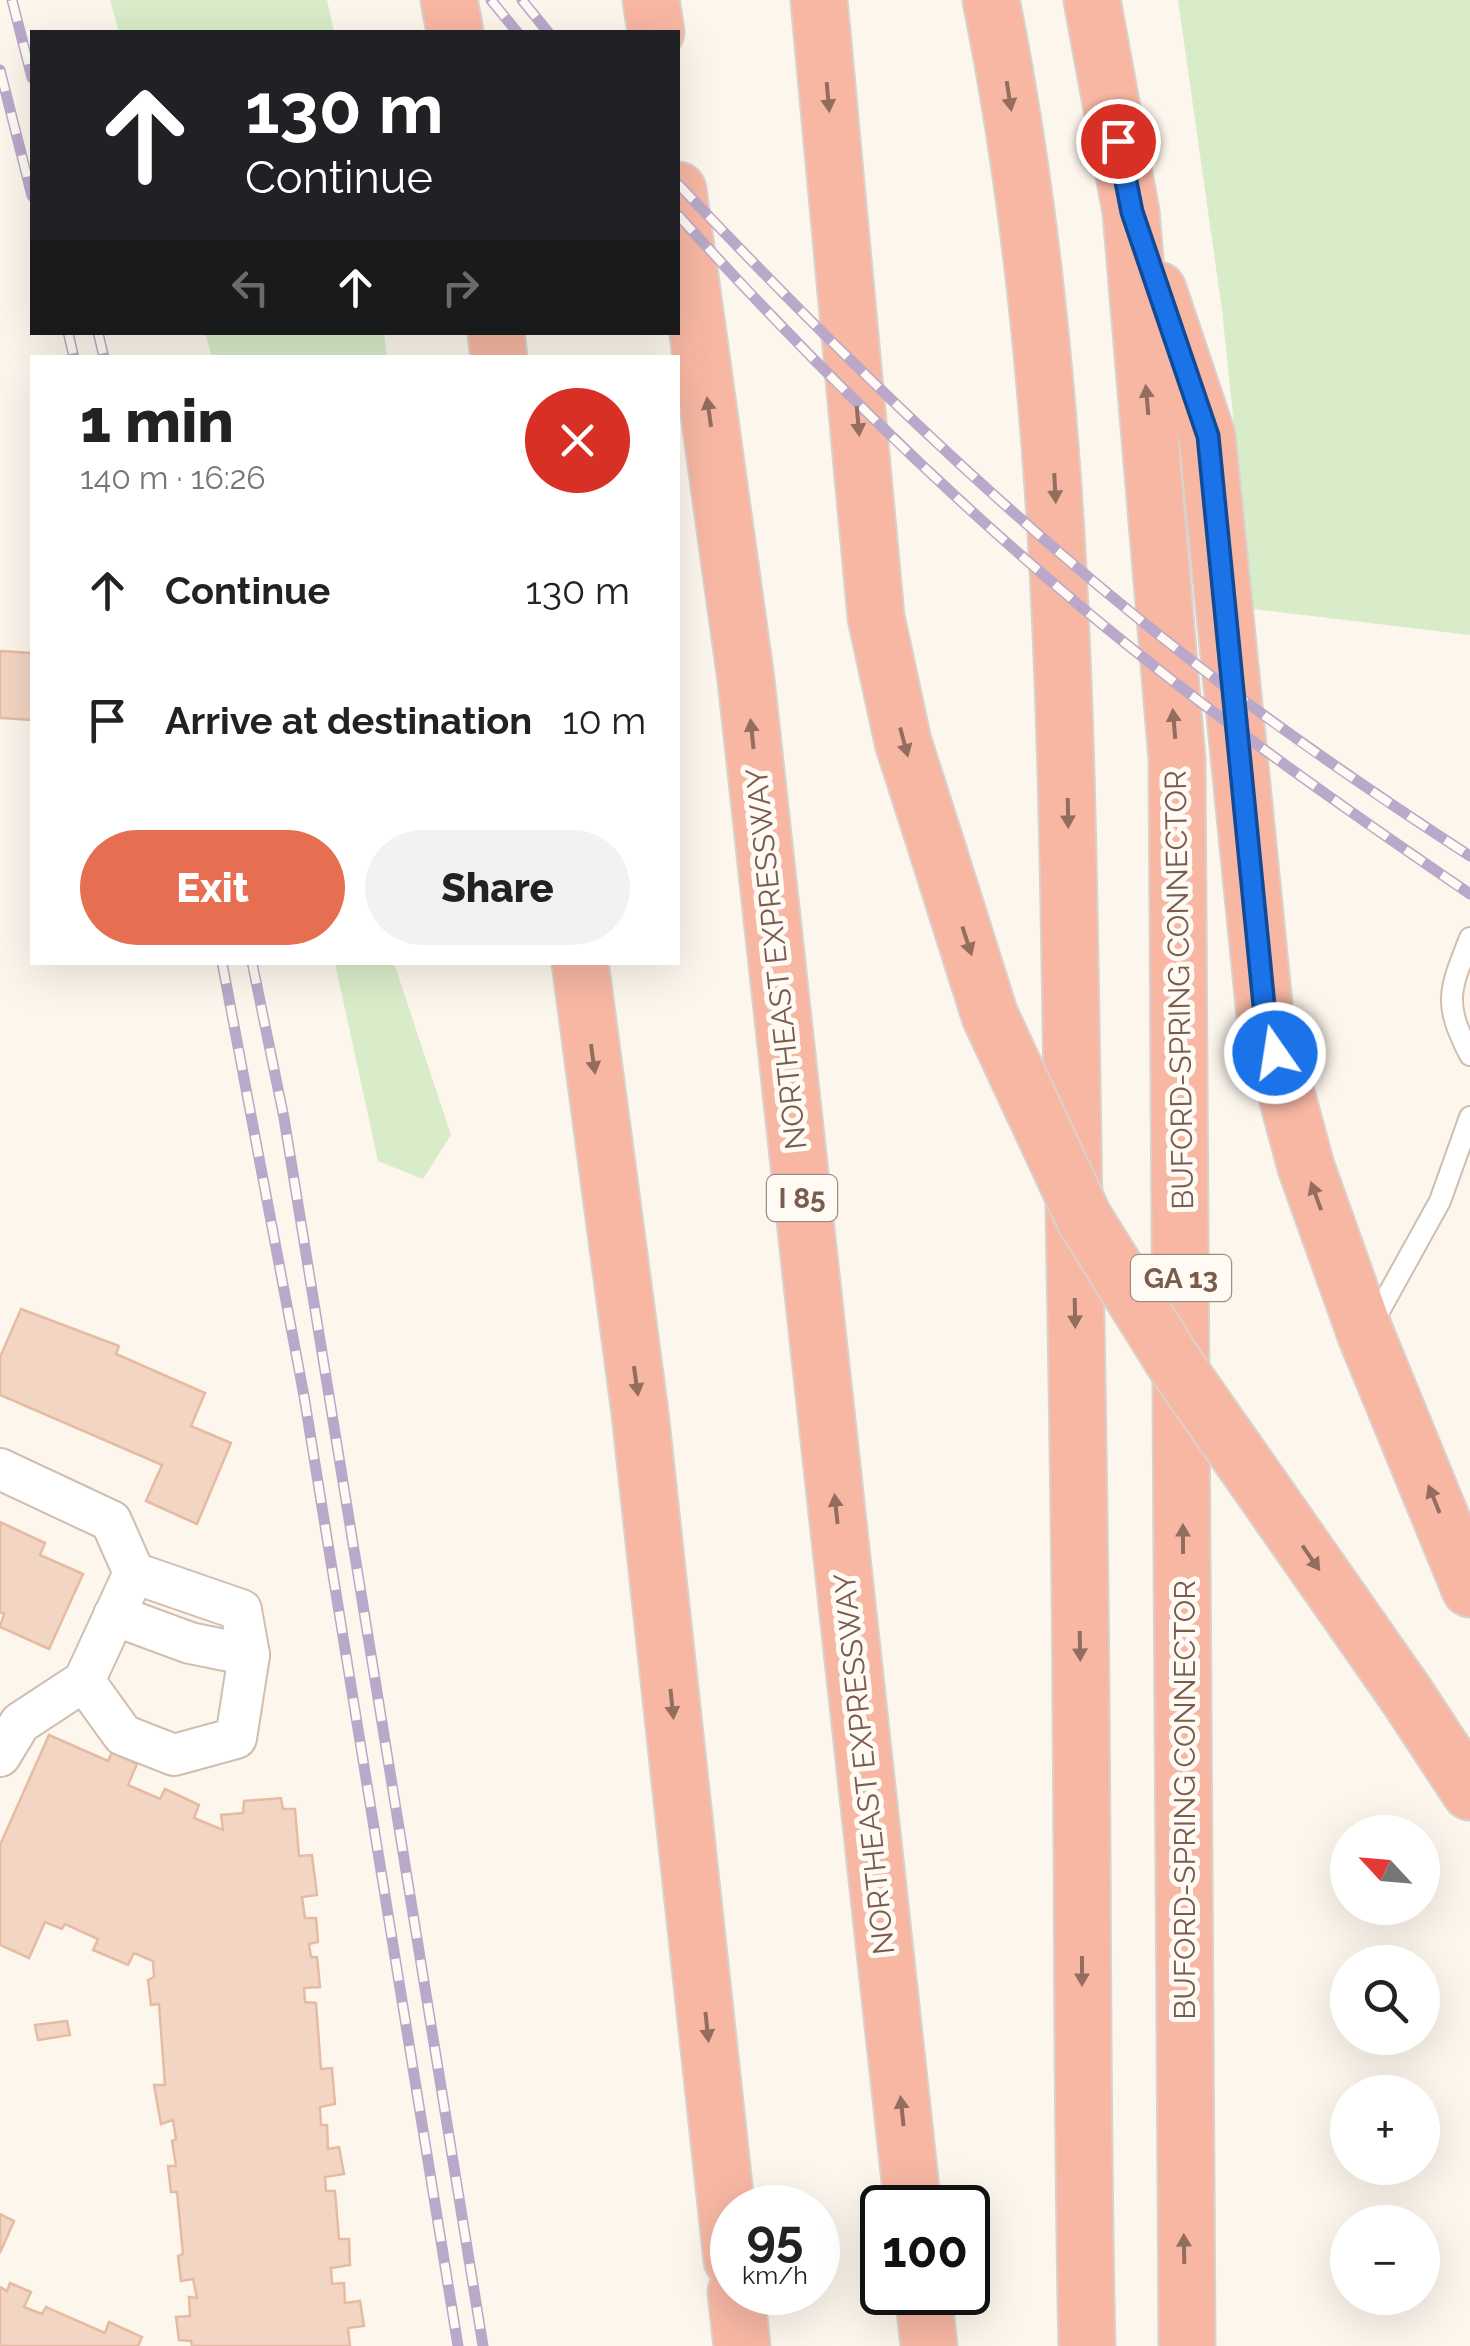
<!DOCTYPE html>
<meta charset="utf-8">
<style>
:root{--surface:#fff;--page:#f2f2f2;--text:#222;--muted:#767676;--accent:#e76f51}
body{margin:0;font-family:Raleway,sans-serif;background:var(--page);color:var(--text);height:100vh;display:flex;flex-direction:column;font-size:38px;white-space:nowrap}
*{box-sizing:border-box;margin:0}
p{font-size:32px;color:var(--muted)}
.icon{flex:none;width:55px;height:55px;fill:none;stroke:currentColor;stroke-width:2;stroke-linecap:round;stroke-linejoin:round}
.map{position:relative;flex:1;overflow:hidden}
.sheet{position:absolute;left:30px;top:355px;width:650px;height:610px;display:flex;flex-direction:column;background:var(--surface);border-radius:0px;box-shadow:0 10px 40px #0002}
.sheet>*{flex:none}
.hud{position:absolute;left:30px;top:30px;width:650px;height:305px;border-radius:0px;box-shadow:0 10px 40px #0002;background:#202124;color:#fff;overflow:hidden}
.needle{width:65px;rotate:296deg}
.fabs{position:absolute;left:1330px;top:1815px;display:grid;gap:20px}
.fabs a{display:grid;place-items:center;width:110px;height:110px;border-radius:50%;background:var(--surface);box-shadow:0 10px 40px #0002;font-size:50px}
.speed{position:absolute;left:710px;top:2185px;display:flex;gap:20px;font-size:50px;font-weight:700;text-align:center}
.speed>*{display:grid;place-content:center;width:130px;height:130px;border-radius:50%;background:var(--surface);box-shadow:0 10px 40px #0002;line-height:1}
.speed small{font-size:25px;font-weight:400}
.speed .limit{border:5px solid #111;border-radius:15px;background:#fff;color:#111}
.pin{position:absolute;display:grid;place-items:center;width:85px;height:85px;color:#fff;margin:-42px;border:5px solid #fff;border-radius:50%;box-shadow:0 2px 10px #0007}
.me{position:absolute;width:110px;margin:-55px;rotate:347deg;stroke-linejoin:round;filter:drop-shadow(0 0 8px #0008)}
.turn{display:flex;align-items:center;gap:35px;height:210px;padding:0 50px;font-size:45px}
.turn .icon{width:130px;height:130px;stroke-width:2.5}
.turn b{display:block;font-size:70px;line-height:85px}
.lanes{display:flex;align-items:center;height:95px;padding:0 50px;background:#0003;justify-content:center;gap:50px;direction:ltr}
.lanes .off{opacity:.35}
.round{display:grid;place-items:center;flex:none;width:105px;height:105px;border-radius:52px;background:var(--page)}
.headline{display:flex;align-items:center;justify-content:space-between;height:170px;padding:0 50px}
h1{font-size:60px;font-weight:800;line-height:75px}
.action{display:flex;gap:20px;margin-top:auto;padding:20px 50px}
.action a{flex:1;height:115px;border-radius:60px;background:var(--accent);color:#fff;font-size:40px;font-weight:800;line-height:115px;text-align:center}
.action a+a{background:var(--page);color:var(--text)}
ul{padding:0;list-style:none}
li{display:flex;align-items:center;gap:30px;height:130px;padding:0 50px}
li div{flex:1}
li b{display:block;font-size:38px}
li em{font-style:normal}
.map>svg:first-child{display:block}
</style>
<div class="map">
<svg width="1470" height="2346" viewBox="0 0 1470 2346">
<rect width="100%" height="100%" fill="#fdf6ec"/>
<g fill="#d8ecc9">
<path d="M110 0H327L334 32H119Z"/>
<path d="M1178 0H1470V635L1253 609 1222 310Z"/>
<path d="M205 333H384L387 357H212Z"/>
<path d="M335 963H394L451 1135 423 1179 378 1161Z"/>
</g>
<g fill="#f3d5c3" stroke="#e6bba3" stroke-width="2.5">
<path d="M0 651 32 653V720L0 718Z"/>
<path d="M21 1309 119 1346 116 1354 205 1393 191 1426 231 1443 197 1524 146 1501 162 1465 0 1395V1357Z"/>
<path d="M0 1522 45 1543 40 1555 83 1574 49 1649 0 1627 4 1614 0 1612Z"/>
<path d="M49 1735 108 1761 112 1752 137 1764 128 1785 160 1799 165 1789 199 1805 194 1818 223 1830 221 1815 243 1813 244 1801 281 1798 283 1809H295L299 1856 312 1855 317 1895 302 1897 305 1918H316L318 1942 309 1944 311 1957H317L320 1987 304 1988 305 2002 316 2003 321 2069 332 2068 335 2104 320 2107 321 2125H327L328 2149 339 2147 344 2174 325 2177 326 2191H335L339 2239H349L350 2265 331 2268 332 2284 344 2283 345 2303 360 2301 364 2326 348 2328 350 2346H192L191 2341 179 2340 176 2317 190 2316 189 2297 197 2298 193 2279 181 2281 178 2256 183 2254 177 2192H171L168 2166H176L172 2141 176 2139 173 2120 161 2124 154 2085H165L159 2004 151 2005 148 1980 154 1977 153 1961 134 1953 128 1965 93 1950 98 1939 65 1924 62 1929 45 1922 29 1958 0 1945V1845Z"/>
<path d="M67 2021 70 2035 38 2040 35 2025Z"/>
<path d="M0 2214 14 2221 0 2253Z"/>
<path d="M10 2283 31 2292 24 2307 42 2314 46 2307 105 2333 109 2322 142 2337 138 2346H0V2287L7 2291Z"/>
</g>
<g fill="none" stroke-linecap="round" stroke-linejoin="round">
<g stroke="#d1beb0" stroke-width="24">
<g id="service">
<path d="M1470 938C1449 992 1443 1002 1470 1055"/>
<path d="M1372 1324 1440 1201 1470 1117"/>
</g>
</g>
<g stroke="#d1beb0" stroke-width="44">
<g id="minor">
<path d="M0 1469 111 1521 134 1573"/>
<path d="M84 1681 123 1735 174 1755 236 1738 249 1655"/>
<path d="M0 1756 20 1723 84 1681 134 1573 241 1610 249 1655 190 1643 114 1615"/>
</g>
</g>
<g stroke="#dad1cd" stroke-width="59">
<g id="motorway">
<path d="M449 0 455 32"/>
<path d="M651 0 656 32"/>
<path d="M819 0 876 617 903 742 937 848"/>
<path d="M991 0C1063 357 1066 719 1072 1082 1075 1291 1080 1499 1081 1708 1083 1921 1082 2133 1087 2346"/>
<path d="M1092 0 1131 212 1177 759 1187 2346"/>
<path d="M678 190 746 680 913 2208"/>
<path d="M1158 290 1207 436 1265 1015 1306 1167 1366 1335 1470 1589"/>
<path d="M496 332 499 358"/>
<path d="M580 962 640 1413 732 2260"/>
<path d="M1407 1696 1470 1792"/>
<path d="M736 2292 742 2346"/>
<path d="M923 2292 929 2346"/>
</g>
</g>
<use href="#service" stroke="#fff" stroke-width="20"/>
<use href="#minor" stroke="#fff" stroke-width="40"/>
<use href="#motorway" stroke="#f7b7a3" stroke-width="55"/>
<g stroke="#b9a8c9" stroke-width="11">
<g id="rail">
<path d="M12 0 32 78"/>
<path d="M491 0 517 32"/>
<path d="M522 0 548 32"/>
<path d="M0 70 32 196"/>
<path d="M678 184C834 349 998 509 1178 650 1271 724 1370 791 1470 856"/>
<path d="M678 215C805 356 940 489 1086 611 1208 713 1338 804 1470 894"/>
<path d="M68 332 74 358"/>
<path d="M98 332 104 358"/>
<path d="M222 962 304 1396 458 2346"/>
<path d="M252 962 284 1118 483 2346"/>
</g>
</g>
<use href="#rail" stroke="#fffaf3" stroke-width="8" stroke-dasharray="22" stroke-linecap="butt"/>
<g stroke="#dad1cd" stroke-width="59" stroke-linecap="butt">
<path id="motorway-bridge" d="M937 848 990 1016 1084 1218 1173 1361 1407 1696"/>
</g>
<use href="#motorway-bridge" stroke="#f7b7a3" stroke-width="55"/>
</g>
<defs><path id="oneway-solid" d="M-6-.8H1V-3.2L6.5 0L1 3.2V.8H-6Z" transform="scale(2.5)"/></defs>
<g fill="#936e5e">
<use href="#oneway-solid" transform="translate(1009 96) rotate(81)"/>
<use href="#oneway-solid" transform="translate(828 97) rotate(85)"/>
<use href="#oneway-solid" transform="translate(1147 400) rotate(-95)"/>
<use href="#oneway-solid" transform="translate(709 412) rotate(-98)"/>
<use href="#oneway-solid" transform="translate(858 421) rotate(85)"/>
<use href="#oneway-solid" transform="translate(1055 488) rotate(87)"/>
<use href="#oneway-solid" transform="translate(1174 724) rotate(-95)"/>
<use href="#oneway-solid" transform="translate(752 734) rotate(-96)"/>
<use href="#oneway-solid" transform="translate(904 742) rotate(75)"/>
<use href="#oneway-solid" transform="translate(1068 813) rotate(89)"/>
<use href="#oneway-solid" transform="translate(967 941) rotate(72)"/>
<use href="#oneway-solid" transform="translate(593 1059) rotate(82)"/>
<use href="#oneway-solid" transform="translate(1316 1196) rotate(-110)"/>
<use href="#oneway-solid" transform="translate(1075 1313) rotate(89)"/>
<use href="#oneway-solid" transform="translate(636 1381) rotate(82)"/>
<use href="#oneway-solid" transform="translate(1434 1499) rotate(-112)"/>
<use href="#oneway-solid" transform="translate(836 1509) rotate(-96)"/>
<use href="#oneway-solid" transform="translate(1183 1539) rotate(-90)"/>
<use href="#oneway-solid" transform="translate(1311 1558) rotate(55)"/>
<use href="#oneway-solid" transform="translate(1080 1646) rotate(89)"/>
<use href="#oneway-solid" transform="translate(672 1704) rotate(84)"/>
<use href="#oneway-solid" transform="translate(1082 1971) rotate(90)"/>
<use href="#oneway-solid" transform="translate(707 2027) rotate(84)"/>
<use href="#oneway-solid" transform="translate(902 2111) rotate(-96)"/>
<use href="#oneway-solid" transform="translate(1184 2249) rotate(-91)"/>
</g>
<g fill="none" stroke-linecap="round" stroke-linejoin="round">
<g stroke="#114b97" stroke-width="25">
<path id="route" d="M1118 141 1132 212 1208 436 1265 1016 1275 1053"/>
</g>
<use href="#route" stroke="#1a73e8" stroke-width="18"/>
</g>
<g text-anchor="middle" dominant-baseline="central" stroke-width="10" stroke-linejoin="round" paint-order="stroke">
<g fill="#fffaf3" stroke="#a28b7f" stroke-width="2.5">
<rect x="767" y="1175" width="70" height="46" rx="8"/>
<rect x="1131" y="1255" width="100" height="46" rx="8"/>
</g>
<g font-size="28" font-weight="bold" fill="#7a5c4d">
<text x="802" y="1198">I 85</text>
<text x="1181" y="1278">GA 13</text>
</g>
<g font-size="30" fill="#7a5c4d" stroke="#fffaf3">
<text transform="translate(776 959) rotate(-96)">NORTHEAST EXPRESSWAY</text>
<text transform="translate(1179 990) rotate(-91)">BUFORD-SPRING CONNECTOR</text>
<text transform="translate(864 1764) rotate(-96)">NORTHEAST EXPRESSWAY</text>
<text transform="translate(1184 1800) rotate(-90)">BUFORD-SPRING CONNECTOR</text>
</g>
</g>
</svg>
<div class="fabs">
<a><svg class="needle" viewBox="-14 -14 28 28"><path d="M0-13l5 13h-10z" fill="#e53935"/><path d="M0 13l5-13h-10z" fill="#767676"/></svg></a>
<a><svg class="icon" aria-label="search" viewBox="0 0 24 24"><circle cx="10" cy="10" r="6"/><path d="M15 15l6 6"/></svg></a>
<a>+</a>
<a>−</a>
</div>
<div class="speed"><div>95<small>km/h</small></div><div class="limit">100</div></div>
<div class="pin" style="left:1118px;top:141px;background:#d93025"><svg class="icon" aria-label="arrive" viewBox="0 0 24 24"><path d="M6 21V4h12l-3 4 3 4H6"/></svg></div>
<svg class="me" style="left:1275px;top:1053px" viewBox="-20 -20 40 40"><circle r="17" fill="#1a73e8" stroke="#fff" stroke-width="3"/><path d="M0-11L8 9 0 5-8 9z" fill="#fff"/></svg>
<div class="hud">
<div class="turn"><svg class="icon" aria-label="ahead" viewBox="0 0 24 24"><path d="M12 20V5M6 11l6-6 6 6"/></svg><div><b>130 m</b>Continue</div></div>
<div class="lanes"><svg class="icon off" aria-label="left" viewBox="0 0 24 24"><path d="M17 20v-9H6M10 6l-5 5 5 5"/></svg><svg class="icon" aria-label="ahead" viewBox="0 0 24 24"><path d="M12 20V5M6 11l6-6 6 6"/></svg><svg class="icon off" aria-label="right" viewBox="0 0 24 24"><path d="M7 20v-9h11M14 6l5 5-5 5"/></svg></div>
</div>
<section class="sheet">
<div class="headline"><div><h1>1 min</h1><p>140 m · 16:26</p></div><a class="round" style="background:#d93025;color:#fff"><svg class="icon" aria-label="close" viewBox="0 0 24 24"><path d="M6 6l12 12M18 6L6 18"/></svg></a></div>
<ul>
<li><svg class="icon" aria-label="ahead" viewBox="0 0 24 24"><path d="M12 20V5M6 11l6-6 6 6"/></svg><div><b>Continue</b></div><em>130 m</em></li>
<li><svg class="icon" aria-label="arrive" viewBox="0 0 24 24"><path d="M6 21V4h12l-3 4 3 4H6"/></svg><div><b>Arrive at destination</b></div><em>10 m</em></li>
</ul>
<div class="action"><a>Exit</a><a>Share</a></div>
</section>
</div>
